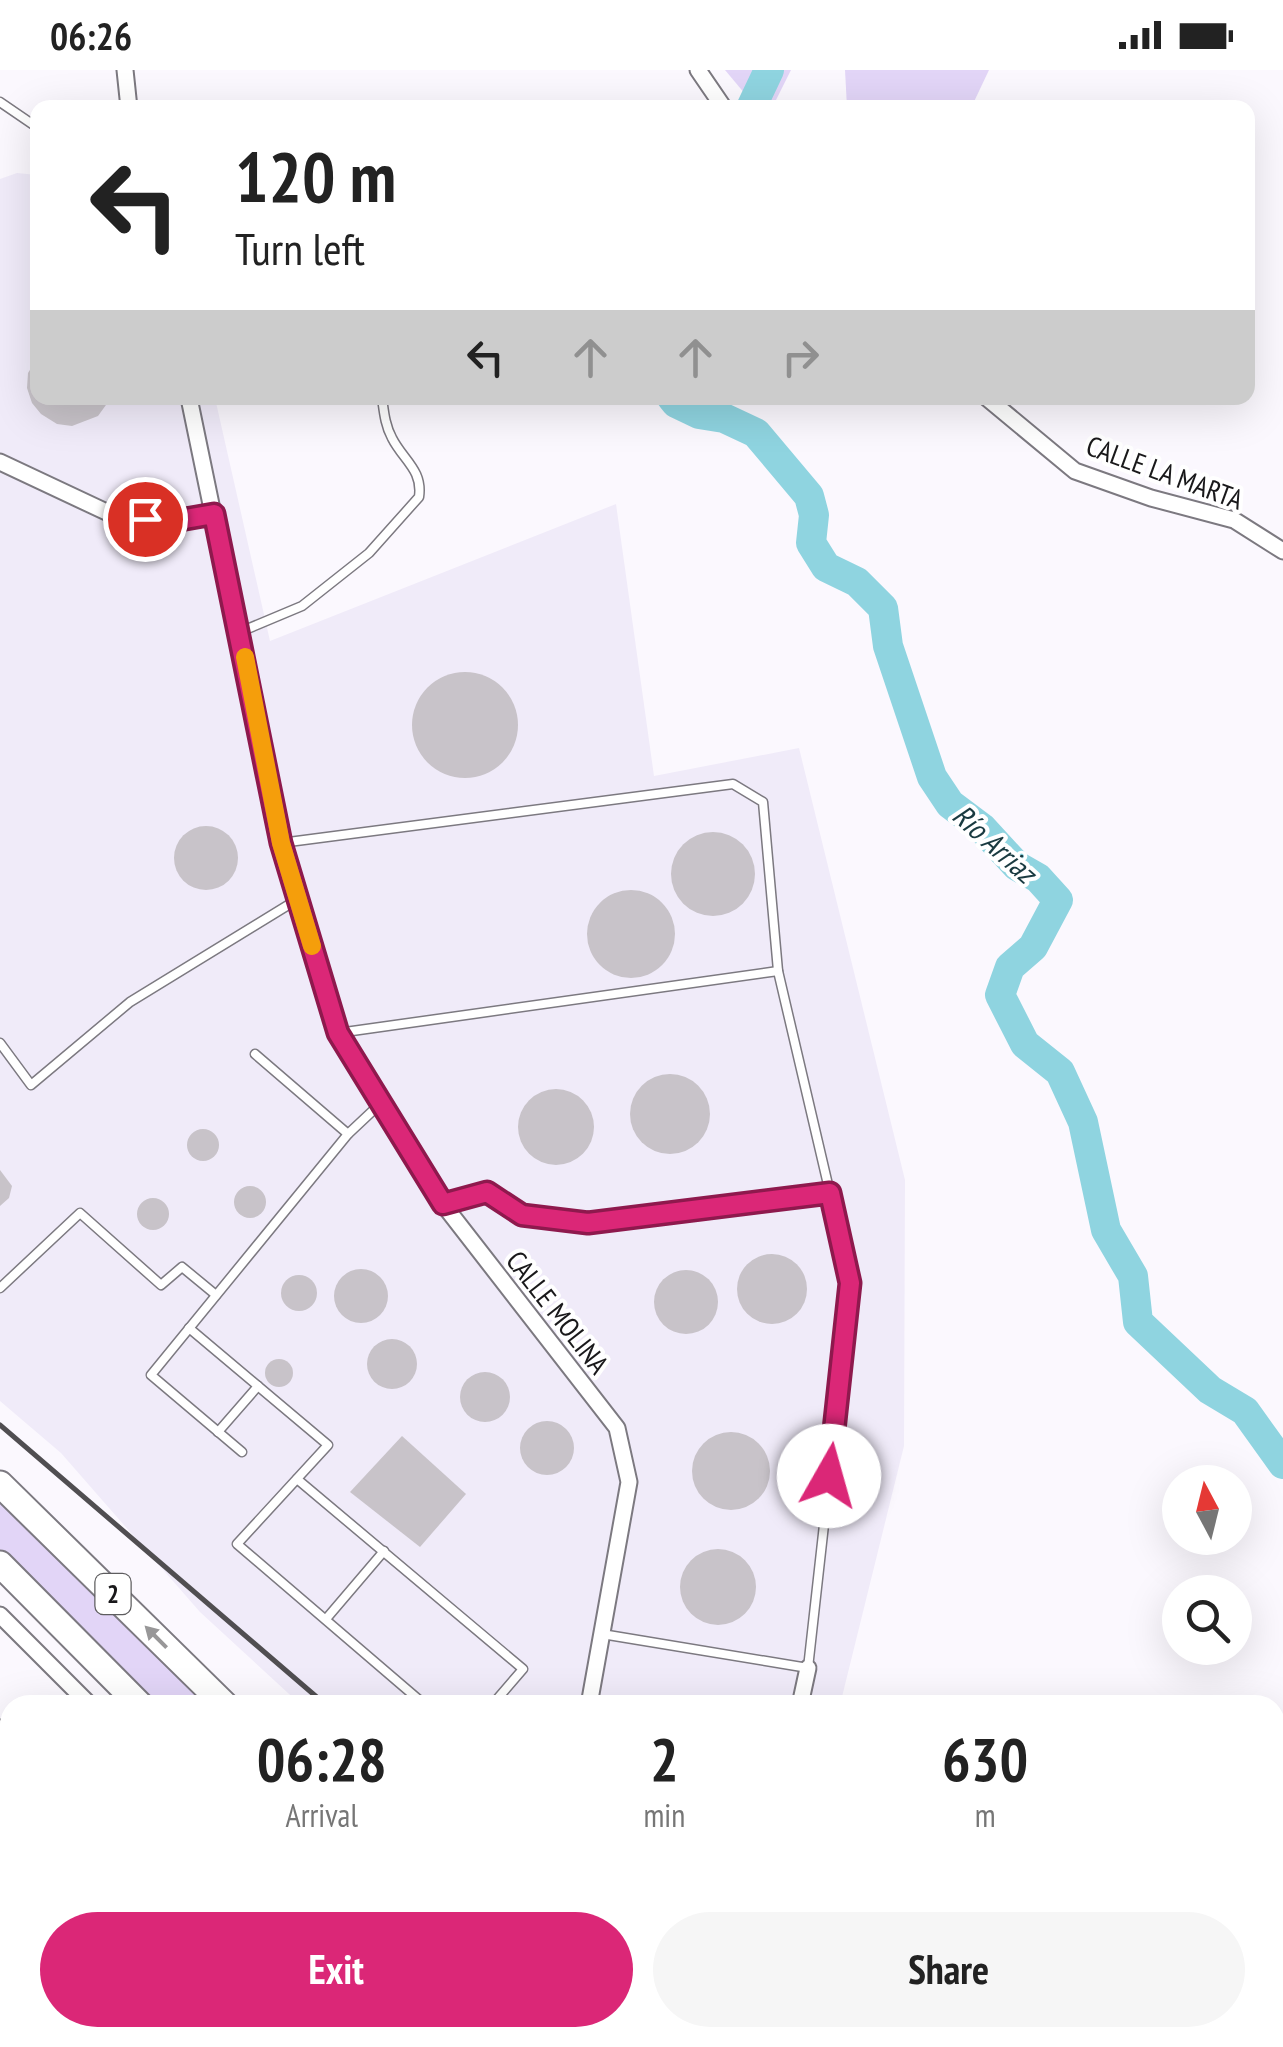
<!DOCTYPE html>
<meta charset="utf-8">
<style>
:root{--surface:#fff;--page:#f6f6f6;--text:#222;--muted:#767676;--accent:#db2777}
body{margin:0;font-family:"PT Sans Narrow",sans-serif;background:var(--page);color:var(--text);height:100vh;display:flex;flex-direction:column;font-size:38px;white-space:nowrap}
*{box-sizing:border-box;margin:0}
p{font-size:32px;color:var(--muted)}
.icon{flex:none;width:55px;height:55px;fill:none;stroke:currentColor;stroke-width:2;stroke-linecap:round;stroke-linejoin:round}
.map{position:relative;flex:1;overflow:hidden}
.panel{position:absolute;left:0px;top:1625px;width:1285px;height:352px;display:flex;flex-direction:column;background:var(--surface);border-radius:30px 30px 0 0;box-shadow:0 10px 40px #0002}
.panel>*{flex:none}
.guide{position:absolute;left:30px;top:30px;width:1225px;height:305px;border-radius:20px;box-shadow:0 10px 40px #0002;background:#fff;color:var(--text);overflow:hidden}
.needle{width:65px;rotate:353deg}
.tools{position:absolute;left:1162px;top:1395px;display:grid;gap:20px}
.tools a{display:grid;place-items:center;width:90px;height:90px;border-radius:50%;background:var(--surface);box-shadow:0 10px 40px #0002;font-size:50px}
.pin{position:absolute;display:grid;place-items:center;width:85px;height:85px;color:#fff;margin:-42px;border:5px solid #fff;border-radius:50%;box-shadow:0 2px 10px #0007}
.me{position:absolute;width:110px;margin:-55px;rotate:7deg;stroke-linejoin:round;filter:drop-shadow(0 0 8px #0008)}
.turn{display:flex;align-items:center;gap:35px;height:210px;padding:0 40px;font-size:45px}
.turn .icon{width:130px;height:130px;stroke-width:2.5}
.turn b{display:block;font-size:70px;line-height:85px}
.lanes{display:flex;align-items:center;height:95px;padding:0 40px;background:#0003;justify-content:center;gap:50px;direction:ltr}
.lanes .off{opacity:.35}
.eta{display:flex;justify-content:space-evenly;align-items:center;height:170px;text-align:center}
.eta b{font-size:60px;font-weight:600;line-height:70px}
.action{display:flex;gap:20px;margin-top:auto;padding:20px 40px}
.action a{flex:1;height:115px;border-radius:60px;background:var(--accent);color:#fff;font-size:40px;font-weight:600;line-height:115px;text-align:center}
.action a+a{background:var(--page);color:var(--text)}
.status{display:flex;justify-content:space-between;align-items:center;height:70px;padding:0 50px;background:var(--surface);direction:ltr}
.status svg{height:28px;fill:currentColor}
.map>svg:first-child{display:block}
</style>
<div class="status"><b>06:26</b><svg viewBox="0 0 49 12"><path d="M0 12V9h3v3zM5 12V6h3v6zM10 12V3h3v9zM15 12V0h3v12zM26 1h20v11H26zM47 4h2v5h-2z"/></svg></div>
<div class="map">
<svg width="1283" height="1977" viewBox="0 0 1283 1977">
<rect width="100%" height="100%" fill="#fbf8fe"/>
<path fill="#f0ebf9" d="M17 103 37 105 38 328H215L270 571 616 434 654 706 799 678 905 1110 904 1376 840 1635H301L200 1542 61 1383 0 1331V109Z"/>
<g fill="#e2d5f7">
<path d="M725 0H791L772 38 756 37Z"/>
<path d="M845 0H989L971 38 847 37Z"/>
<path d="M0 1414 225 1635H140L0 1494Z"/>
</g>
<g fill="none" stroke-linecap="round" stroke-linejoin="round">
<g stroke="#8fd4e0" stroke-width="30">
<path d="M751 38 769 0"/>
<path d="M672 328 676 333 699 344 724 348 756 363 809 426 814 445 811 473 826 497 857 512 883 538 888 576 932 707 950 734 982 758 1017 796 1038 808 1058 830 1033 877 1010 897 1000 925 1025 974 1060 1002 1083 1052 1106 1160 1133 1206 1138 1252 1210 1320 1245 1341 1283 1394"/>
</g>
</g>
<g fill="#c8c3c9">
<path d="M38 287V328H111L98 346 72 356 57 354 41 344 32 333 27 318 28 303Z"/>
<circle cx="465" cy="655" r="53"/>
<circle cx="206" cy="788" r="32"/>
<circle cx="713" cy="804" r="42"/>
<circle cx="631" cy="864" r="44"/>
<circle cx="670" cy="1044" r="40"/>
<circle cx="556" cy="1057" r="38"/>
<circle cx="203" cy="1075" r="16"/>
<path d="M0 1100 12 1116 9 1128 0 1136Z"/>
<circle cx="250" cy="1132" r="16"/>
<circle cx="153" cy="1144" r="16"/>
<circle cx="772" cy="1219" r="35"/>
<circle cx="361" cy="1226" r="27"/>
<circle cx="686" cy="1232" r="32"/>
<circle cx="299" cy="1223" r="18"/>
<circle cx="392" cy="1294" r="25"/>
<circle cx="279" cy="1303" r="14"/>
<circle cx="485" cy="1327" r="25"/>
<circle cx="547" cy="1378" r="27"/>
<circle cx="731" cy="1401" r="39"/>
<path d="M402 1366 466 1424 420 1477 350 1422Z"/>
<circle cx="718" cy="1517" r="38"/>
</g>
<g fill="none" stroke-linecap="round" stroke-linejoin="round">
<g stroke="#7c7980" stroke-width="11">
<g id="service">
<path d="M0 32 38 58"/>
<path d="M240 562 302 536 369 483 419 427C423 400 403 390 392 368 385 355 384 342 382 328"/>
<path d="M281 773 733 714 763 732 778 901 851 1213 808 1598 602 1564"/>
<path d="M338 963 778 901"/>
<path d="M0 973 31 1015 130 932 298 829"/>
<path d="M255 984 348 1064"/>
<path d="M443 1134 487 1122 522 1145 587 1153 830 1123"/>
<path d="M0 1218 80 1143 161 1215 182 1197 216 1225"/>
<path d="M189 1258 328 1375 237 1474 425 1635"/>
<path d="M218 1362 258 1316"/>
<path d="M242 1382 151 1305 348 1064 381 1033"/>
<path d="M297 1409 523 1599 492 1635"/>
<path d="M326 1549 384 1481"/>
</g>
</g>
<g stroke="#7c7980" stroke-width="19">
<g id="minor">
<path d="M125 0 129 38"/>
<path d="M698 0 724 38"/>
<path d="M189 328 281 773 338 963 443 1134 617 1358 629 1412 589 1635"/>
<path d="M987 328 1075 401 1151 428 1234 450 1283 481"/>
<path d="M0 392 117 447 174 451 214 444"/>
<path d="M0 1545 90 1635"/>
<path d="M800 1635 808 1598"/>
<path d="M0 1658H10"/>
<path d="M1275 1860 1283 1855"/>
<path d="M901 1968C930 1977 959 1974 989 1968"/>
<path d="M57 1977 63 1968"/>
<path d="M1273 1977 1283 1961"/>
</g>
</g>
<g stroke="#7c7980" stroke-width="29">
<g id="trunk">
<path d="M0 1414 225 1635"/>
<path d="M0 1494 140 1635"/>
<path d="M566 1968 588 1977"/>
<path d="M747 1968 777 1977"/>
</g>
</g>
<use href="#service" stroke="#fff" stroke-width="8"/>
<use href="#minor" stroke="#fff" stroke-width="15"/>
<use href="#trunk" stroke="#fff" stroke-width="25"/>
<g stroke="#504e51" stroke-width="5">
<path d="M0 1355 326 1635"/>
<path d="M1275 1799 1283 1796"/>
</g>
</g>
<defs><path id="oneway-solid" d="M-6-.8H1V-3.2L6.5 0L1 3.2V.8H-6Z" transform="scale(2.5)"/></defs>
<use fill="#989798" href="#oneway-solid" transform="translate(156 1567) rotate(-135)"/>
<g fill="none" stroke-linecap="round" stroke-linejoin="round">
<g stroke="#8e194d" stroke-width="25">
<path id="route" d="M145 449 174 451 214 444 281 773 338 963 443 1134 487 1122 522 1145 588 1153 830 1123 850 1213 829 1406"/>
</g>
<use href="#route" stroke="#db2777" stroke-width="18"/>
<path stroke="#f59e0b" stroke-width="18" d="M245 587 281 773 312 876"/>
</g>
<g text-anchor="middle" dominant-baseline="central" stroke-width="8" stroke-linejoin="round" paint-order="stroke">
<rect fill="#fff" stroke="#5e5d5f" stroke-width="2.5" x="95.5" y="1504" width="35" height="40" rx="8"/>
<g font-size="25" font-weight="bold" fill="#19181a">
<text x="113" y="1524">2</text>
</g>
<g font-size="28" fill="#19181a" stroke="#fff">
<text transform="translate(1165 402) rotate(20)">CALLE LA MARTA</text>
<text transform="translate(558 1242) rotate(52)">CALLE MOLINA</text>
</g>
<g font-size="30" font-style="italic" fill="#193a40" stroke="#fff">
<text transform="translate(995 773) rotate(42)">Río Arriaz</text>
</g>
</g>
</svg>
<div class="tools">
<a><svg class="needle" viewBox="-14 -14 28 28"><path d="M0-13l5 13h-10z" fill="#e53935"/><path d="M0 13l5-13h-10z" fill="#767676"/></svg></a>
<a><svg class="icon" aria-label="search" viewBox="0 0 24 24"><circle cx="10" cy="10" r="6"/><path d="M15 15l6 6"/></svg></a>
</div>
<div class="pin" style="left:145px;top:449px;background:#d93025"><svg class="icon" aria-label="arrive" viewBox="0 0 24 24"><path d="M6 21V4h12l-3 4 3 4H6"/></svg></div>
<svg class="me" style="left:829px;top:1406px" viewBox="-20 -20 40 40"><circle r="19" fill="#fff"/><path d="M0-13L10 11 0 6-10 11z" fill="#db2777"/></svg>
<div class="guide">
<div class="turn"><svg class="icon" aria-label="left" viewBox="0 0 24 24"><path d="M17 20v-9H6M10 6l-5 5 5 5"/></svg><div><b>120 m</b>Turn left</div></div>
<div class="lanes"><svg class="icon" aria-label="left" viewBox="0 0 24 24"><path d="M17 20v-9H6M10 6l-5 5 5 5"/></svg><svg class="icon off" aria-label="ahead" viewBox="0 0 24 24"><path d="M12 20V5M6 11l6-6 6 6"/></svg><svg class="icon off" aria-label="ahead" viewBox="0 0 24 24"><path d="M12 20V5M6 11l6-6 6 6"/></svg><svg class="icon off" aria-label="right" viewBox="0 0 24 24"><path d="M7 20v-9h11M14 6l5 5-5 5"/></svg></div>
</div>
<section class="panel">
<div class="eta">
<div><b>06:28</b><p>Arrival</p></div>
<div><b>2</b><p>min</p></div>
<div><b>630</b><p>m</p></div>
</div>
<div class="action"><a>Exit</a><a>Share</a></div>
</section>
</div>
